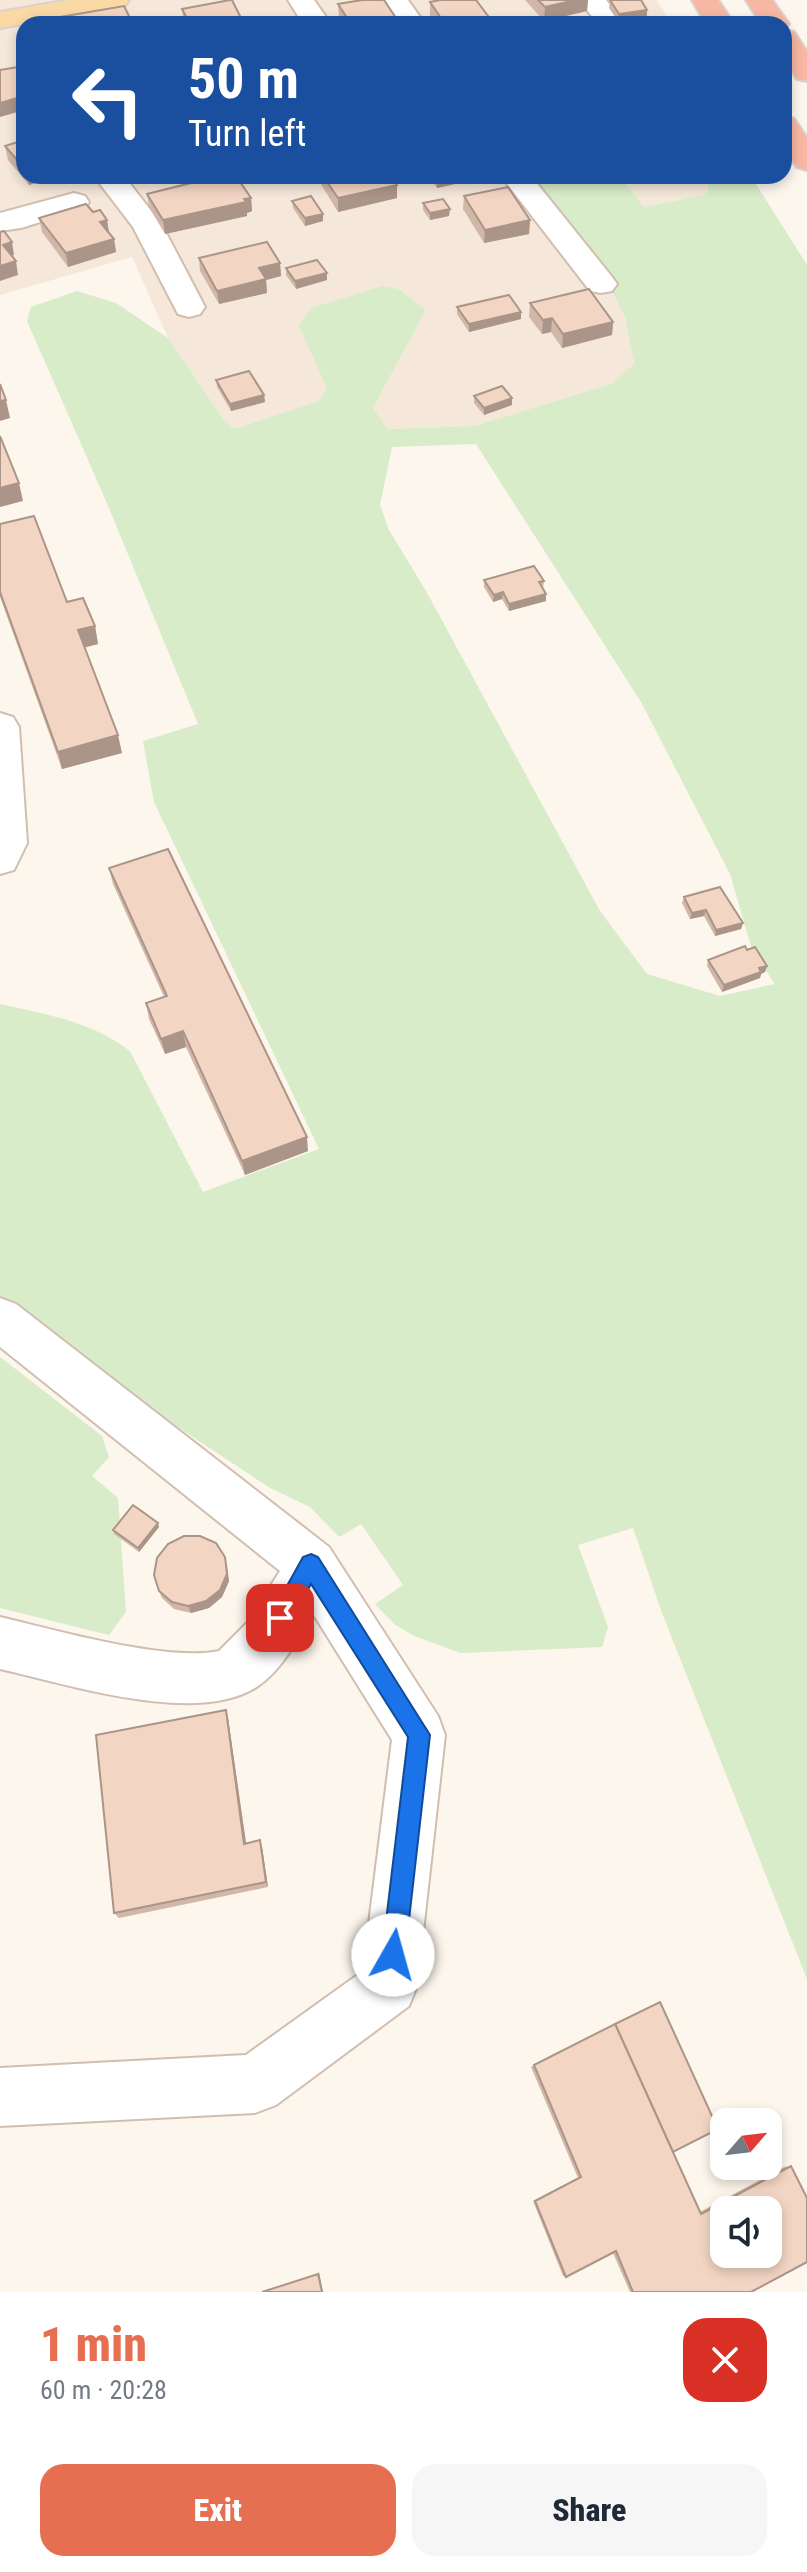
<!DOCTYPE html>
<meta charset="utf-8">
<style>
:root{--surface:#fff;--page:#f6f6f7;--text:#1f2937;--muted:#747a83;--accent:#e76f51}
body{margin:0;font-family:"Roboto Condensed",sans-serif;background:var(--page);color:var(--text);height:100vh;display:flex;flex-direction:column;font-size:30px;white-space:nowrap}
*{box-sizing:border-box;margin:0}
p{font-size:26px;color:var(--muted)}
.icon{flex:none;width:44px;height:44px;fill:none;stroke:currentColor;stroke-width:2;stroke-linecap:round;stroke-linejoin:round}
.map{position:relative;height:2292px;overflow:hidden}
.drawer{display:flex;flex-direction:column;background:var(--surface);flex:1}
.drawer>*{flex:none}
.guide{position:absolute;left:16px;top:16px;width:776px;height:168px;border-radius:24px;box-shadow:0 4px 12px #0003;background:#1a4fa0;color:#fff;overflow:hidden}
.needle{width:52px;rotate:62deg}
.buttons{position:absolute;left:710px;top:2108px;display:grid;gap:16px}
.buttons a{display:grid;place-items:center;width:72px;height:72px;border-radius:16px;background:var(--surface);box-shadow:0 4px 12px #0003;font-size:40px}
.pin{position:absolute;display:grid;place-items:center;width:68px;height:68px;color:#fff;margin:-34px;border-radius:16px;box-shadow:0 4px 12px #0006}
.me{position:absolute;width:88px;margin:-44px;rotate:7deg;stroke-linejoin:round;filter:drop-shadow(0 0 6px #0008)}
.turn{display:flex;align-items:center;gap:28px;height:168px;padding:0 40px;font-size:36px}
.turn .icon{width:104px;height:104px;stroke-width:2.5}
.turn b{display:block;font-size:56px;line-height:68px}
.round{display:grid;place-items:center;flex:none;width:84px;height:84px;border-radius:24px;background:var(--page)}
.summary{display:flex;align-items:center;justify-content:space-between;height:136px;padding:0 40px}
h1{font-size:48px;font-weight:800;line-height:60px;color:var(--accent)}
.action{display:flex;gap:16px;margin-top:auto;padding:16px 40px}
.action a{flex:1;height:92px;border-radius:24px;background:var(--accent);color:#fff;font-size:32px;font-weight:800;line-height:92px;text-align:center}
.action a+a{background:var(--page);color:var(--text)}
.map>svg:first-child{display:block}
</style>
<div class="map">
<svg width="807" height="2292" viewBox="0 0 807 2292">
<rect width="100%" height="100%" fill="#fdf6ec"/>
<g fill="#f5e8da">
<path d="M0 0H657L671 24H24V176H533L527 178 603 275 625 317 634 364 611 384 474 426 388 429 373 408 426 310 399 289 319 401 234 429 224 420 168 338 132 257 0 295Z"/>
<path d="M620 176H709L707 194 644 207Z"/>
</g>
<g fill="#d8ecc9" fill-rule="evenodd">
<path d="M533 176H620L644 207 707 194 709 176H751L807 265V1979L662 1613 633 1528 578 1545 608 1627 602 1647 461 1653 414 1636 394 1624 375 1604 403 1585 361 1524 339 1537 310 1507 270 1488 125 1392 0 1301V1004C45 1014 93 1022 130 1051L203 1192 319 1149 154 802 143 741 198 724 106 501 27 321 31 307 77 291 116 303 168 338 224 420 234 429 319 401 327 388 299 326 311 308 382 286 399 289 426 310 373 408 388 429 474 426 611 384 634 364 625 317 603 275 526 178ZM476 444 641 702 730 874 752 950 775 984 720 996 647 974 600 911 426 591 389 530 380 505 392 447Z"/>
<path d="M0 1357 102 1436 109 1457 92 1476 118 1498 126 1612 109 1635 0 1608Z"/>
</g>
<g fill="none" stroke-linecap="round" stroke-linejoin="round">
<g stroke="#d1beb0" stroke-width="4">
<g id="minor">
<path d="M288 0H314L331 24H303Z"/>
<path d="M381 0H408L425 24H397Z"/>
<path d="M579 0H606L626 24H598Z"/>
<path d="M94 176H124L162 225 205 307 200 314 189 317 178 314 133 227Z"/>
<path d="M501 176H531L612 277 617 284 612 291 601 293 590 291Z"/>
<path d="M74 193 85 196 89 202 85 208 21 228 0 231V213Z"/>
<path d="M0 713 13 717 19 727 27 843 14 870 0 874Z"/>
<path d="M0 1298 16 1304 329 1547 438 1716 445 1735 417 1986 409 2006 276 2105 255 2113 0 2126V2068L246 2055 363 1971 392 1740 312 1612C298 1639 283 1669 258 1686 199 1727 67 1684 0 1669V1617C56 1630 166 1662 219 1651L247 1623 280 1571 0 1347Z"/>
</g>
</g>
<g stroke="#dad1cd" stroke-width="4">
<path id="major" d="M69 0H129L125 6 116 8 0 28V12Z"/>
</g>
<g stroke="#dad1cd" stroke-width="4">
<g id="highway">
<path d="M692 0H718L734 24H706Z"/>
<path d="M746 0H772L789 24 784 30 794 32 807 52V81L797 79 784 59V24H761Z"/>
<path d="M784 116 794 119 807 138V170L797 167 784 148Z"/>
</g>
</g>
<use href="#minor" fill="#fff" fill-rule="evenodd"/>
<use href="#major" fill="#fbd9a5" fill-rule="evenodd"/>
<use href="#highway" fill="#f7b7a3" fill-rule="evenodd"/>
</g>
<g fill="#d1b7a8">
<path d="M525 0H588L587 11 544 21Z"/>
<path d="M610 0 647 17 618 21 609 8Z"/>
<path d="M430 2 494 24H436L430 16Z"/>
<path d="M338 4 400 24H342L339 18Z"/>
<path d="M182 9 244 24H184Z"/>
<path d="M24 140V176H56L29 185 8 160 5 146Z"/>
<path d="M316 176H391L397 198 338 212Z"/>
<path d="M429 176H482V178L437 188Z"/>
<path d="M147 194 251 198 252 211 247 213V216L165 234 149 207Z"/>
<path d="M464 196 530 220 529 234 484 243 463 209Z"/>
<path d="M292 201 323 221 305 226 293 208Z"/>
<path d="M423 203 449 216 430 220 423 210Z"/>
<path d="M93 212 107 220 109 233 114 239 116 252 68 267 42 232 39 218Z"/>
<path d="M199 258 280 263 281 276 266 280 267 293 219 304 200 271Z"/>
<path d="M286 268 327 280 296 289 286 275Z"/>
<path d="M530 303 613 322 612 335 562 348 551 332 542 334 529 317Z"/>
<path d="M457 307 521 319 469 332 457 314Z"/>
<path d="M216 380 264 395 265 402 231 411 217 387Z"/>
<path d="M474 396 512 405 484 415 474 403Z"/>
<path d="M0 524 67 602 95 626 98 644 84 648 122 753 62 769 0 597Z"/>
<path d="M484 580 544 581 543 588 546 601 509 611 502 599 493 602 484 587Z"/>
<path d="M109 868 308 1151 245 1175 186 1047 165 1054 149 1019 146 1003 164 997 113 884Z"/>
<path d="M684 897 743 923 741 929 715 936 704 916 690 919 682 903Z"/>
<path d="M747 950 767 966 765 972 761 974 760 978 722 992 707 966 708 960Z"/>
<path d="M159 1527 139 1552 114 1534 113 1530Z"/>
<path d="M227 1564 229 1581 222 1597 209 1608 191 1613 174 1609 162 1598 159 1591Z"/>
<path d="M226 1710 228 1718 246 1843 262 1847 268 1887 119 1918 114 1913Z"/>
<path d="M534 2065 673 2152 700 2212 784 2167 791 2166 751 2292H630L613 2253 566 2277 563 2276 533 2201 578 2178 531 2067Z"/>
</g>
<g fill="#aa9588">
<path d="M576 0H588L587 11 544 21 545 7Z"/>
<path d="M647 10V17L618 21 619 14Z"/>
<path d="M24 96V110L0 117V103Z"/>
<path d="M27 176H56L29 185Z"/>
<path d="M438 176H482V178L437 188Z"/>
<path d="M397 185V198L338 212V198Z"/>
<path d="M251 198 252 211 247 213V216L165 234 163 220Z"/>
<path d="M450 209 449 216 430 220V213Z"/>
<path d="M323 214V221L305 226V218Z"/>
<path d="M107 220 109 233 100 222Z"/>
<path d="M530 220 529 234 484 243 485 230Z"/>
<path d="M114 239 116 252 68 267 66 253Z"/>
<path d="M12 242 14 255 6 258 3 245Z"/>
<path d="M16 261 18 275 0 281V266Z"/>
<path d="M280 263 281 276 266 280 267 293 219 304 217 291 259 268Z"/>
<path d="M327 273V280L296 289 295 281Z"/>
<path d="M521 312V319L469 332V324Z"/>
<path d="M552 318 551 332 542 334 543 320Z"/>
<path d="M613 322 612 335 562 348 563 334Z"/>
<path d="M264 395 265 402 231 411 230 404Z"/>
<path d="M512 398V405L484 415V408Z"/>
<path d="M6 400 10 418 0 421V401Z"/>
<path d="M19 483 23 501 0 507V488Z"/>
<path d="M503 592 502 599 493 602 494 595Z"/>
<path d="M546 594V601L509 611V604Z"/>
<path d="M95 626 98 644 81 648 78 630Z"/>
<path d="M118 735 122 753 62 769 58 752Z"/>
<path d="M706 910 704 916 690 919 692 913Z"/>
<path d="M743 923 741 929 715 936 716 930Z"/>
<path d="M767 966 765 972 761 974 760 978 722 992 724 985Z"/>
<path d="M183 1031 186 1047 165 1054 161 1039Z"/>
<path d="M307 1137 308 1151 245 1175 242 1161Z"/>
<path d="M158 1523 159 1527 139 1552 138 1548Z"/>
<path d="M225 1557 229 1581 222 1597 209 1608 191 1613 188 1606Z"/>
<path d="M226 1710 228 1718 247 1850 244 1844Z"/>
<path d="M260 1840 262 1847 268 1887 266 1882Z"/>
<path d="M319 2272 323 2292H322L318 2274Z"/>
</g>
<g fill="#f3d5c3" stroke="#aa9588" stroke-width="2" fill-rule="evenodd">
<path d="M230 0H232L244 24H190L182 9Z"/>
<path d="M362 0H384L400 24H351L338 4Z"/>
<path d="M440 0H476L494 24H445L430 2Z"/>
<path d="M538 0H576L545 7Z"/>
<path d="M610 0H641L647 10 619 14Z"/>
<path d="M124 6 133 24H57L54 18Z"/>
<path d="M605 17 611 24H574Z"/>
<path d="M24 66V96L0 103V70Z"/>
<path d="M24 140V168L5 146Z"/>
<path d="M219 176H236L251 198 244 199 246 202 163 220 147 194Z"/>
<path d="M323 176H391L397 185 338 198Z"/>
<path d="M508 187 530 220 485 230 464 196Z"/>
<path d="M311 196 323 214 305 218 292 201Z"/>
<path d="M443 199 450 209 430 213 423 203Z"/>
<path d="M86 204 93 212 100 210 107 220 100 222 114 239 66 253 39 218Z"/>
<path d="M4 231 12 242 3 245 16 261 0 266V232Z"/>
<path d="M267 242 280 263 259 268 266 279 217 291 199 258Z"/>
<path d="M317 260 327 273 295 281 286 268Z"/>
<path d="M589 289 613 322 563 334 552 318 543 320 530 303Z"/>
<path d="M509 295 521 312 469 324 457 307Z"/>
<path d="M249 371 264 395 230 404 216 380Z"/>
<path d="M0 384 6 400 0 401Z"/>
<path d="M502 386 512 398 484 408 474 396Z"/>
<path d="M0 436 19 483 0 488Z"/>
<path d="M34 516 67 602 83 598 95 626 78 630 118 735 58 752 0 592V524Z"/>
<path d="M534 566 544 581 539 582 546 594 509 604 503 592 494 595 484 580Z"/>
<path d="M168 849 307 1137 242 1161 183 1031 161 1039 146 1003 167 996 109 868Z"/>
<path d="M720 887 743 923 716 930 706 910 692 913 684 897Z"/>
<path d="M745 946 747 950 755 947 767 966 759 968 761 972 724 985 708 960Z"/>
<path d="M133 1505 158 1523 138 1548 113 1530Z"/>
<path d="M184 1536H200L216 1543 225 1557 227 1574 220 1590 206 1601 188 1606 172 1602 159 1591 154 1575 157 1558 168 1544Z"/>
<path d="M226 1710 244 1844 260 1840 266 1882 114 1913 96 1735Z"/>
<path d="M660 2002 718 2129 673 2152 615 2024Z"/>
<path d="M615 2024 701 2214 791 2166 807 2198V2262L751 2292H633L616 2251 566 2277 535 2201 581 2177 534 2065ZM724 2210H768V2254H724Z"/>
<path d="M318 2274 322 2292H262Z"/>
</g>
<path fill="#1a73e8" stroke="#114b97" stroke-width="2" d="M311 1554 318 1557 430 1735 405 1955 401 1963 393 1967 385 1963 382 1955 408 1737 311 1584 288 1625 280 1629 273 1625 270 1618 273 1611 303 1557Z"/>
</svg>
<div class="buttons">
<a><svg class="needle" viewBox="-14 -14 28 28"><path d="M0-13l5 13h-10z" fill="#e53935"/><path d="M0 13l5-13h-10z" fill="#747a83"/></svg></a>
<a><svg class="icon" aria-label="sound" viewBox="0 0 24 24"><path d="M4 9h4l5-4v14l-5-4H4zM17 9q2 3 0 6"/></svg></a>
</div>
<div class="pin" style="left:280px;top:1618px;background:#d93025"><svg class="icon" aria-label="arrive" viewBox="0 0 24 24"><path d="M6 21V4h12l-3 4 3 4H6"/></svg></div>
<svg class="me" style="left:393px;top:1955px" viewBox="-20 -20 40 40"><circle r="19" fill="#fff"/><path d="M0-13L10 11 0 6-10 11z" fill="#1a73e8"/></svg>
<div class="guide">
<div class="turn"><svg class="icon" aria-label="left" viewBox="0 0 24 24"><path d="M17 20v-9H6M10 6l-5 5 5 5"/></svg><div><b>50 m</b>Turn left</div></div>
</div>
</div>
<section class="drawer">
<div class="summary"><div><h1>1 min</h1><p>60 m · 20:28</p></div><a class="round" style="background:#d93025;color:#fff"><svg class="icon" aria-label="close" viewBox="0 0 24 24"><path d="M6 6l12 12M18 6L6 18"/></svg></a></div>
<div class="action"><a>Exit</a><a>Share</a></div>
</section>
